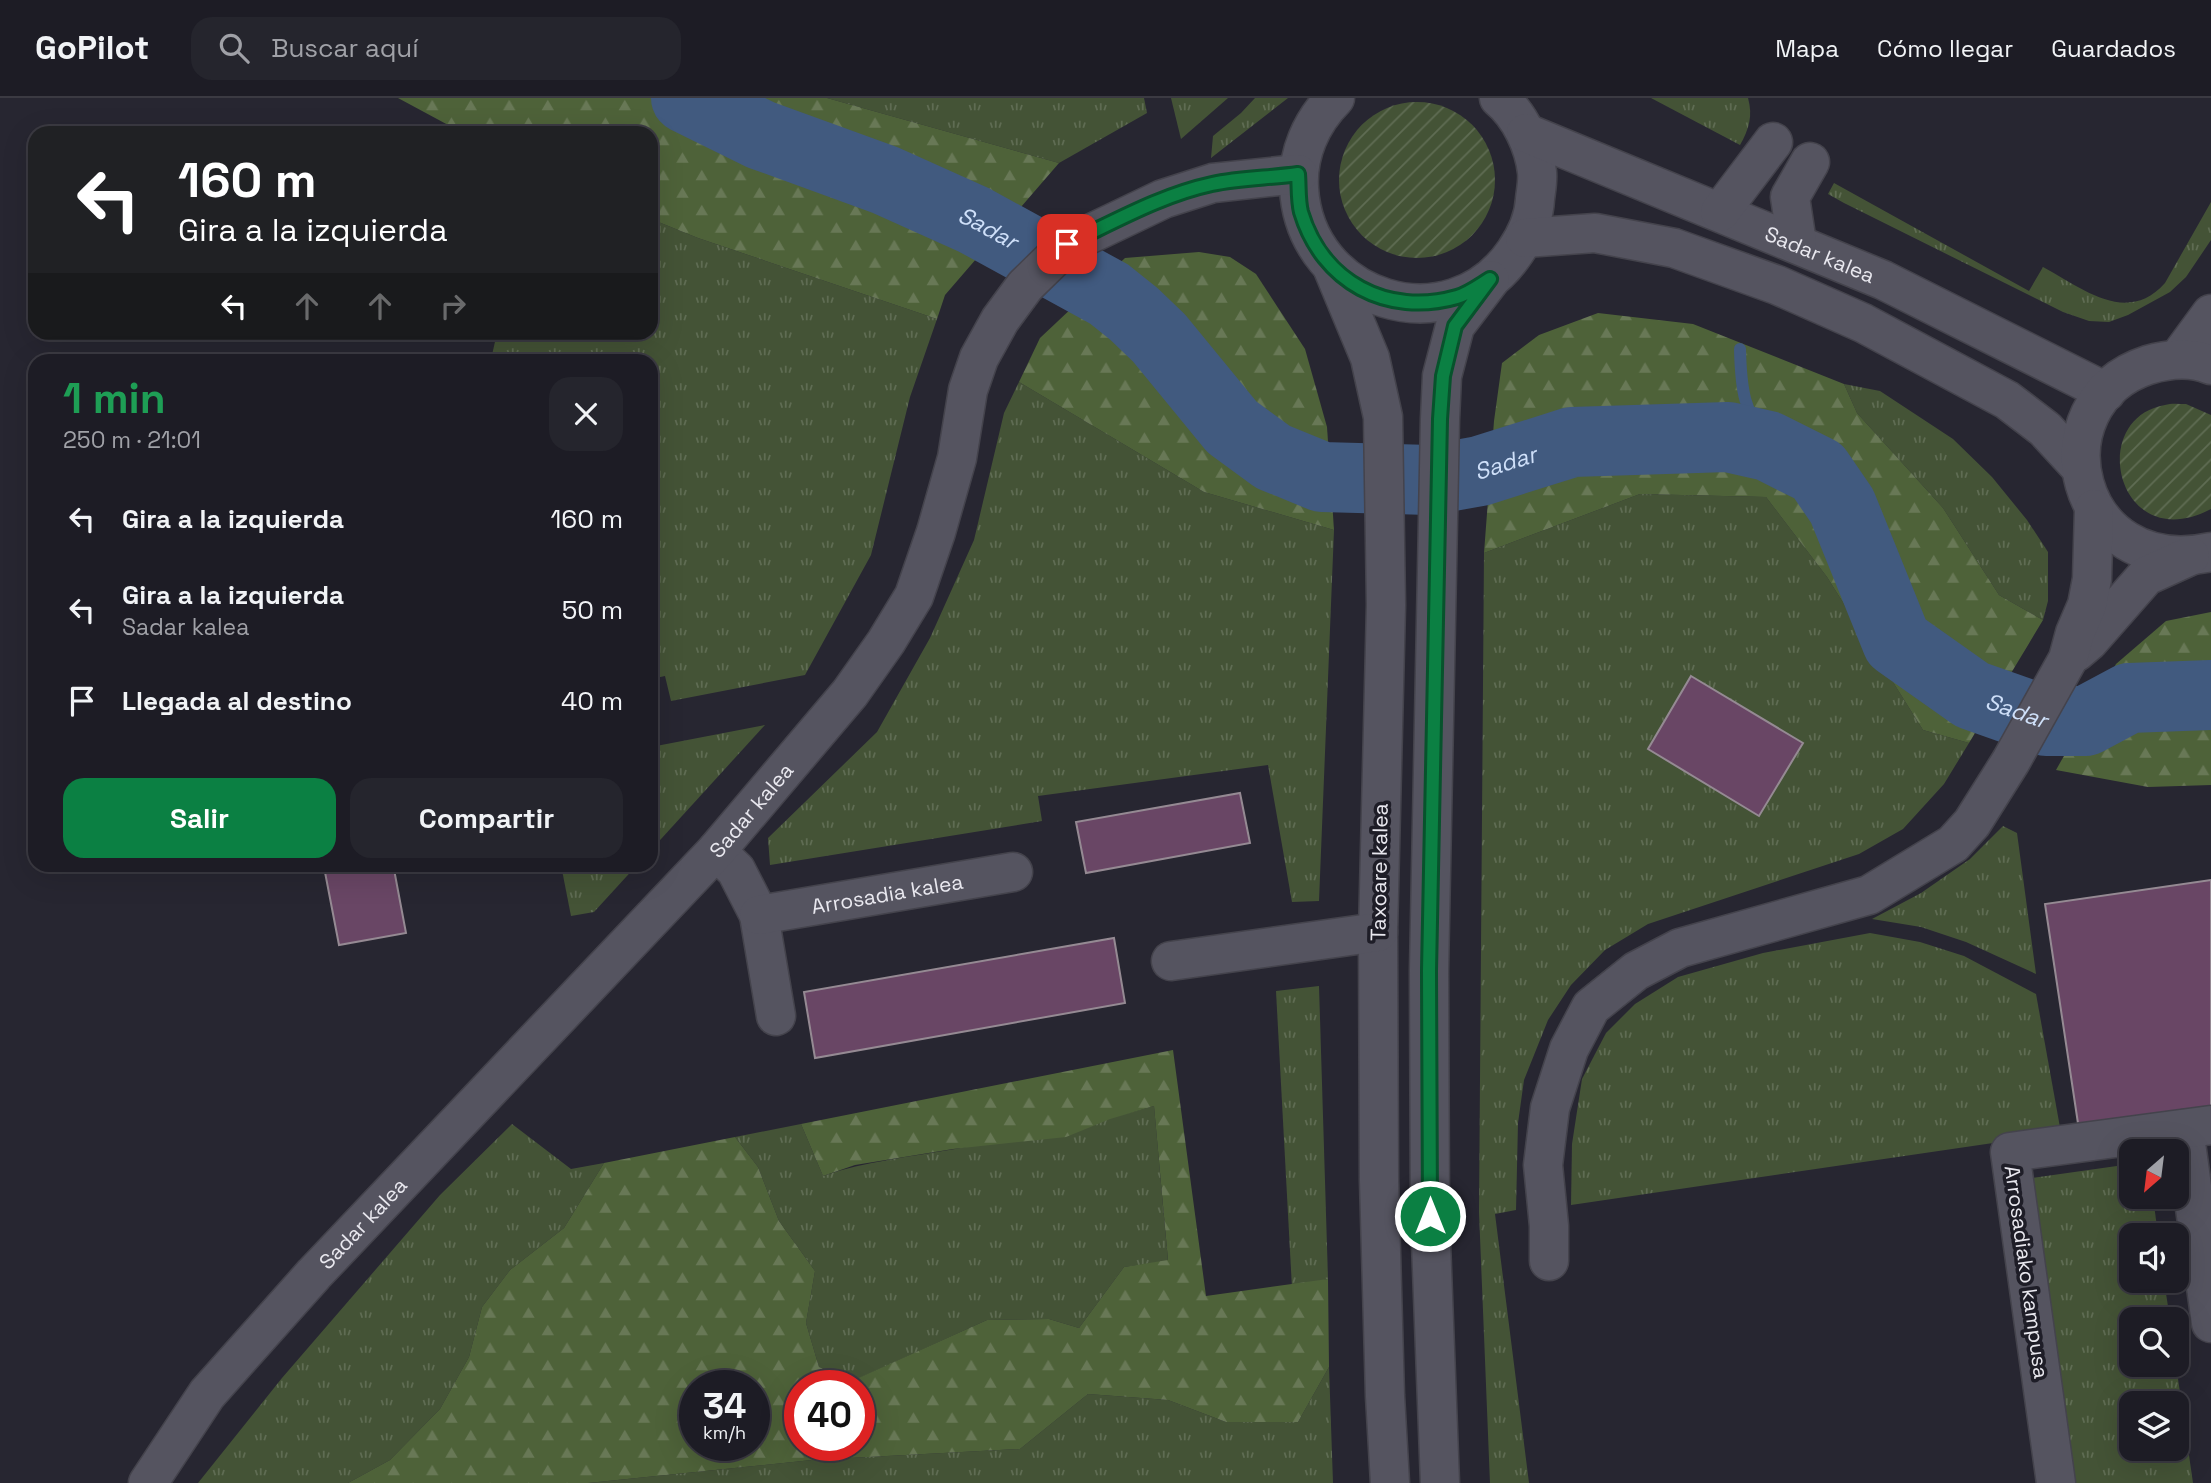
<!DOCTYPE html>
<html lang="es">
<meta charset="utf-8">
<style>
:root{--surface:#1d1c25;--page:#25252d;--text:#f1f3f6;--muted:#a0a1a7;--line:#3b3a42;--accent:#0b8043}
body{margin:0;font-family:"Space Grotesk",sans-serif;background:var(--page);color:var(--text);height:100vh;display:flex;flex-direction:column;font-size:26px;white-space:nowrap}
*{box-sizing:border-box;margin:0}
p{font-size:23px;color:var(--muted)}
.icon{flex:none;width:38px;height:38px;fill:none;stroke:currentColor;stroke-width:2;stroke-linecap:round;stroke-linejoin:round}
.map{position:relative;flex:1;overflow:hidden}
.panel{position:absolute;left:28px;top:256px;width:630px;height:518px;display:flex;flex-direction:column;background:var(--surface);border-radius:21px;box-shadow:0 7px 28px #0002,0 0 0 2px var(--line)}
.panel>*{flex:none}
.guide{position:absolute;left:28px;top:28px;width:630px;height:214px;border-radius:21px;box-shadow:0 7px 28px #0002,0 0 0 2px var(--line);background:#202124;color:#fff;overflow:hidden}
.needle{width:46px;rotate:208deg}
.tools{position:absolute;left:2119px;top:1041px;display:grid;gap:14px}
.tools a{display:grid;place-items:center;width:70px;height:70px;border-radius:14px;background:var(--surface);box-shadow:0 7px 28px #0002,0 0 0 2px var(--line);font-size:35px}
.speed{position:absolute;left:679px;top:1272px;display:flex;gap:14px;font-size:35px;font-weight:700;text-align:center}
.speed>*{display:grid;place-content:center;width:91px;height:91px;border-radius:50%;background:var(--surface);box-shadow:0 7px 28px #0002,0 0 0 2px var(--line);line-height:1}
.speed small{font-size:18px;font-weight:400}
.speed .limit{border:10px solid #d22;background:#fff;color:#111}
.pin{position:absolute;display:grid;place-items:center;width:60px;height:60px;color:#fff;margin:-30px;border-radius:14px;box-shadow:0 4px 10px #0006}
.me{position:absolute;width:77px;margin:-38px;rotate:0deg;stroke-linejoin:round;filter:drop-shadow(0 0 5px #0008)}
.turn{display:flex;align-items:center;gap:24px;height:147px;padding:0 35px;font-size:32px}
.turn .icon{width:91px;height:91px;stroke-width:2.5}
.turn b{display:block;font-size:49px;line-height:60px}
.lanes{display:flex;align-items:center;height:66px;padding:0 35px;background:#0003;justify-content:center;gap:35px;direction:ltr}
.lanes .off{opacity:.35}
.round{display:grid;place-items:center;flex:none;width:74px;height:74px;border-radius:21px;background:var(--page)}
.head{display:flex;align-items:center;justify-content:space-between;height:119px;padding:0 35px}
h1{font-size:42px;font-weight:700;line-height:52px;color:#1e9e55}
.action{display:flex;gap:14px;margin-top:auto;padding:14px 35px}
.action a{flex:1;height:80px;border-radius:21px;background:var(--accent);color:#fff;font-size:28px;font-weight:700;line-height:80px;text-align:center}
.action a+a{background:var(--page);color:var(--text)}
ul{padding:0;list-style:none}
li{display:flex;align-items:center;gap:21px;height:91px;padding:0 35px}
li div{flex:1}
li b{display:block;font-size:26px}
li em{font-style:normal}
header{display:flex;align-items:center;gap:42px;box-sizing:border-box;height:98px;padding:0 35px;background:var(--surface);border-bottom:2px solid var(--line)}
header strong{font-size:33px}
nav{display:flex;gap:38px;margin-inline-start:auto;font-size:24px}
.search{width:490px;height:63px;background:var(--page);display:flex;align-items:center;gap:18px;box-sizing:border-box;padding:0 24px;border-radius:21px;color:var(--muted);font-size:26px}
.map>svg:first-child{display:block}
</style>
<header>
<strong>GoPilot</strong>
<div class="search"><svg class="icon" aria-label="search" viewBox="0 0 24 24"><circle cx="10" cy="10" r="6"/><path d="M15 15l6 6"/></svg>Buscar aquí</div>
<nav><a>Mapa</a><a>Cómo llegar</a><a>Guardados</a></nav>
</header>
<div class="map">
<svg width="2211" height="1385" viewBox="0 0 2211 1385">
<defs>
<pattern id="grass-tufts" width="24" height="20" patternUnits="userSpaceOnUse" patternTransform="scale(1.75)"><rect width="24" height="20" fill="#445336"/><path d="M3 7l-1-3M5 7V3M7 7l1-3M15 17l-1-3M17 17v-4M19 17l1-3" fill="none" stroke="#5f6c53"/></pattern>
<pattern id="forest-firs" width="22" height="20" patternUnits="userSpaceOnUse" patternTransform="scale(1.75)"><rect width="22" height="20" fill="#4e6239"/><path d="M5 1l3.5 6h-7zM16 11l3.5 6h-7z" fill="#687856"/></pattern>
<pattern id="garden-furrows" width="10" height="10" patternUnits="userSpaceOnUse" patternTransform="scale(1.75)"><rect width="10" height="10" fill="#445336"/><path d="M-1 1l2-2M0 10L10 0M9 11l2-2" fill="none" stroke="#5f6c53"/></pattern>
</defs>
<rect width="100%" height="100%" fill="#272631"/>
<g fill="url(#grass-tufts)" fill-rule="evenodd">
<path d="M827 0H1144L1147 15 1059 65Z"/>
<path d="M1171 0H1228L1181 41Z"/>
<path d="M1255 0H1288L1211 60 1213 38 1241 15Z"/>
<path d="M1651 0H1748C1753 18 1749 31 1740 47Z"/>
<path d="M1834 85 2029 193 2043 169C2082 190 2127 228 2165 185L2211 104V142L2186 179 2170 194 2128 217 2109 224 2089 223 2063 214 1844 105 1828 96Z"/>
<path d="M651 121 698 140 937 221 910 299 871 457 805 577 671 603 665 578 651 581V262H481L492 257 497 235 651 234Z"/>
<path d="M1019 284 1204 394 1334 432 1319 803 1292 804 1268 667 1038 698 1042 723 770 767 768 740 877 634 930 540 974 442 1004 315Z"/>
<path d="M1844 286 1880 293 1953 341 1992 379 2027 422 2048 454V503L2043 522 1999 497 1943 410 1857 315Z"/>
<path d="M1640 396 1766 399 1827 479 1923 632 1969 645 1944 686 1903 731 1859 756 1648 826 1605 852 1571 887 1548 922 1524 982 1518 1025 1516 1112 1495 1116 1529 1385H1490L1479 1114 1484 455Z"/>
<path d="M765 627 651 752V649Z"/>
<path d="M2003 728 2017 735 2036 876 1966 844 1921 829 1872 821 1921 795 1970 761Z"/>
<path d="M561 767V766L637 767 594 814 571 818Z"/>
<path d="M1870 835 1920 844 1964 858 2036 896 2061 1035 1571 1107 1572 1046 1582 981 1606 935 1635 906 1678 879 1763 855Z"/>
<path d="M1319 888 1328 1181 1292 1190 1276 893Z"/>
<path d="M1154 1008 1168 1163 1124 1169 1079 1230 1049 1221 987 1222 855 1282 819 1269 806 1225 815 1173 779 1123 758 1069 735 1039 801 1026 823 1078C866 1063 910 1059 955 1051 1021 1039 1089 1027 1154 1008Z"/>
<path d="M512 1026 571 1071 604 1065 564 1130 510 1172 482 1209 469 1259 440 1311 390 1362 348 1385H198L282 1280 440 1097Z"/>
<path d="M2131 1066 2132 1099H2153L2158 1137 2132 1138V1183H2164L2170 1221 2132 1222V1267H2176L2193 1385H2075L2032 1080ZM2132 1306H2177V1351H2132Z"/>
<path d="M1329 1269 1333 1385H588L812 1362 1020 1351 1088 1296 1168 1302 1226 1324H1298Z"/>
</g>
<g fill="url(#forest-firs)" fill-rule="evenodd">
<path d="M398 0H827L1059 65 945 197 937 221 698 140 651 121V35H463Z"/>
<path d="M1199 154 1230 159 1256 176 1305 251 1327 329 1334 432 1204 394 1019 284 1040 240 1125 160Z"/>
<path d="M1598 215 1693 226 1844 286 1857 315 1943 410 1999 497 2043 522 1969 645 1923 632 1827 479 1766 399 1640 396 1484 455 1494 323 1502 265 1539 237Z"/>
<path d="M2211 514V687L2148 689 2056 672 2116 566 2166 523Z"/>
<path d="M1173 952 1206 1198 1328 1181 1329 1269 1298 1324H1226L1168 1302 1088 1296 1020 1351 812 1362 588 1385H348L390 1362 440 1311 469 1259 482 1209 510 1172 564 1130 604 1065 735 1039 758 1069 779 1123 815 1173 806 1225 819 1269 854 1282 987 1222 1049 1221 1079 1230 1124 1169 1168 1162 1154 1008 1110 1021 1066 1039 953 1051 855 1067 823 1078 801 1026ZM754 1288V1348H695V1288ZM800 1288H859V1348H800Z"/>
</g>
<g fill="url(#garden-furrows)">
<circle cx="1417" cy="82" r="78"/>
<path d="M2186 306 2211 317V411C2118 460 2085 321 2165 307 2171 305 2179 306 2186 306Z"/>
</g>
<g fill="none" stroke-linecap="round" stroke-linejoin="round">
<path stroke="#415a7f" stroke-width="12" d="M1740 251C1741 294 1744 311 1768 348"/>
<path stroke="#415a7f" stroke-width="70" id="s1" d="M686 0 761 37 885 82 974 122 1109 196 1134 216 1159 240 1232 329 1273 359 1322 379 1430 382 1480 373 1572 344 1728 339 1768 348 1818 373 1842 408 1897 544 1972 597 2046 623H2086L2129 600 2211 597"/>
</g>
<g fill="#694665" stroke="#958a93" stroke-width="2">
<path d="M1691 578 1803 645 1759 718 1648 651Z"/>
<path d="M1240 695 1250 745 1086 775 1076 724Z"/>
<path d="M340 766H393L406 835 339 847 324 769Z"/>
<path d="M2211 782V1013L2079 1032 2045 806Z"/>
<path d="M1114 840 1125 905 815 960 804 894Z"/>
</g>
<g fill="none" stroke-linecap="round" stroke-linejoin="round">
<g stroke="#44434c" stroke-width="41">
<g id="minor">
<path d="M1335 0C1311 24 1297 56 1299 90 1305 203 1450 249 1515 154 1526 138 1534 121 1535 101 1536 92 1538 83 1537 74 1534 48 1520 17 1499 0"/>
<path id="s2" d="M1526 35 1883 182 2106 294"/>
<path d="M1720 114 1773 44"/>
<path d="M1525 140 1595 135 1674 150 1777 187 1863 225 2007 302 2045 331 2081 370"/>
<path d="M1797 145 1790 99 1810 64"/>
<path d="M1333 171 1370 260 1383 319 1386 507 1378 834 1379 1082 1385 1298 1390 1385"/>
<path d="M2178 261 2211 216"/>
<path d="M2211 267C2192 259 2168 261 2148 267 2033 305 2073 484 2211 454"/>
<path d="M2076 554 2089 543 2146 478 2190 458"/>
<path d="M716 753 736 772 759 817 776 918"/>
<path id="s3" d="M759 817 1013 774"/>
<path d="M1171 863 1378 834"/>
<path d="M2184 1031 2211 1225"/>
<path d="M1549 1163V1128L1543 1067 1550 1010 1569 951 1591 909 1636 873 1680 850 1869 797 1953 746 1972 725 2011 663 2068 561 2075 535 2087 507 2092 481 2094 411"/>
<path id="s4" d="M148 1385 207 1296 314 1176 716 753 850 595 886 544 914 498 936 434 957 360 968 292 979 260 1000 222 1025 188 1067 147 1163 101 1213 85 1298 76"/>
<path d="M1440 1385 1430 1118 1429 873 1440 321 1442 278 1455 228 1490 182"/>
<path d="M2056 1385 2010 1054 2211 1027"/>
</g>
</g>
<use href="#minor" stroke="#555460" stroke-width="38"/>
</g>
<g fill="none" stroke-linecap="round" stroke-linejoin="round">
<g stroke="#07532c" stroke-width="18">
<path id="route" d="M1067 146C1114 124 1161 97 1212 86 1240 80 1270 80 1298 76 1299 88 1298 102 1301 114 1322 184 1387 219 1457 199 1468 196 1480 187 1490 181L1455 228 1443 278 1440 321 1429 873 1430 1118"/>
</g>
<use href="#route" stroke="#0b8043" stroke-width="12"/>
</g>
<g text-anchor="middle" dominant-baseline="central" stroke-width="7" stroke-linejoin="round" paint-order="stroke">
<g font-size="21" fill="#e9e8ef" stroke="#1e1d27">
<text stroke="none"><textPath href="#s2" startOffset="318">Sadar kalea</textPath></text>
<text stroke="none"><textPath href="#s4" startOffset="905">Sadar kalea</textPath></text>
<text transform="translate(1379 774) rotate(-89)">Taxoare kalea</text>
<text stroke="none"><textPath href="#s3" startOffset="130">Arrosadia kalea</textPath></text>
<text stroke="none"><textPath href="#s4" startOffset="338">Sadar kalea</textPath></text>
<text transform="translate(2027 1174) rotate(82)">Arrosadiako kampusa</text>
</g>
<g font-size="23" font-style="italic" fill="#cfe0f9" stroke="#1e1d27">
<text stroke="none"><textPath href="#s1" startOffset="329">Sadar</textPath></text>
<text stroke="none"><textPath href="#s1" startOffset="938">Sadar</textPath></text>
<text stroke="none"><textPath href="#s1" startOffset="1589">Sadar</textPath></text>
</g>
</g>
</svg>
<div class="tools">
<a><svg class="needle" viewBox="-14 -14 28 28"><path d="M0-13l5 13h-10z" fill="#e53935"/><path d="M0 13l5-13h-10z" fill="#a0a1a7"/></svg></a>
<a><svg class="icon" aria-label="sound" viewBox="0 0 24 24"><path d="M4 9h4l5-4v14l-5-4H4zM17 9q2 3 0 6"/></svg></a>
<a><svg class="icon" aria-label="search" viewBox="0 0 24 24"><circle cx="10" cy="10" r="6"/><path d="M15 15l6 6"/></svg></a>
<a><svg class="icon" aria-label="layers" viewBox="0 0 24 24"><path d="M12 4l9 5-9 5-9-5zM3 14l9 5 9-5"/></svg></a>
</div>
<div class="speed"><div>34<small>km/h</small></div><div class="limit">40</div></div>
<div class="pin" style="left:1067px;top:146px;background:#d93025"><svg class="icon" aria-label="arrive" viewBox="0 0 24 24"><path d="M6 21V4h12l-3 4 3 4H6"/></svg></div>
<svg class="me" style="left:1430px;top:1118px" viewBox="-20 -20 40 40"><circle r="17" fill="#0b8043" stroke="#fff" stroke-width="3"/><path d="M0-11L8 9 0 5-8 9z" fill="#fff"/></svg>
<div class="guide">
<div class="turn"><svg class="icon" aria-label="left" viewBox="0 0 24 24"><path d="M17 20v-9H6M10 6l-5 5 5 5"/></svg><div><b>160 m</b>Gira a la izquierda</div></div>
<div class="lanes"><svg class="icon" aria-label="left" viewBox="0 0 24 24"><path d="M17 20v-9H6M10 6l-5 5 5 5"/></svg><svg class="icon off" aria-label="ahead" viewBox="0 0 24 24"><path d="M12 20V5M6 11l6-6 6 6"/></svg><svg class="icon off" aria-label="ahead" viewBox="0 0 24 24"><path d="M12 20V5M6 11l6-6 6 6"/></svg><svg class="icon off" aria-label="right" viewBox="0 0 24 24"><path d="M7 20v-9h11M14 6l5 5-5 5"/></svg></div>
</div>
<section class="panel">
<div class="head"><div><h1>1 min</h1><p>250 m · 21:01</p></div><a class="round"><svg class="icon" aria-label="close" viewBox="0 0 24 24"><path d="M6 6l12 12M18 6L6 18"/></svg></a></div>
<ul>
<li><svg class="icon" aria-label="left" viewBox="0 0 24 24"><path d="M17 20v-9H6M10 6l-5 5 5 5"/></svg><div><b>Gira a la izquierda</b></div><em>160 m</em></li>
<li><svg class="icon" aria-label="left" viewBox="0 0 24 24"><path d="M17 20v-9H6M10 6l-5 5 5 5"/></svg><div><b>Gira a la izquierda</b><p>Sadar kalea</p></div><em>50 m</em></li>
<li><svg class="icon" aria-label="arrive" viewBox="0 0 24 24"><path d="M6 21V4h12l-3 4 3 4H6"/></svg><div><b>Llegada al destino</b></div><em>40 m</em></li>
</ul>
<div class="action"><a>Salir</a><a>Compartir</a></div>
</section>
</div>
